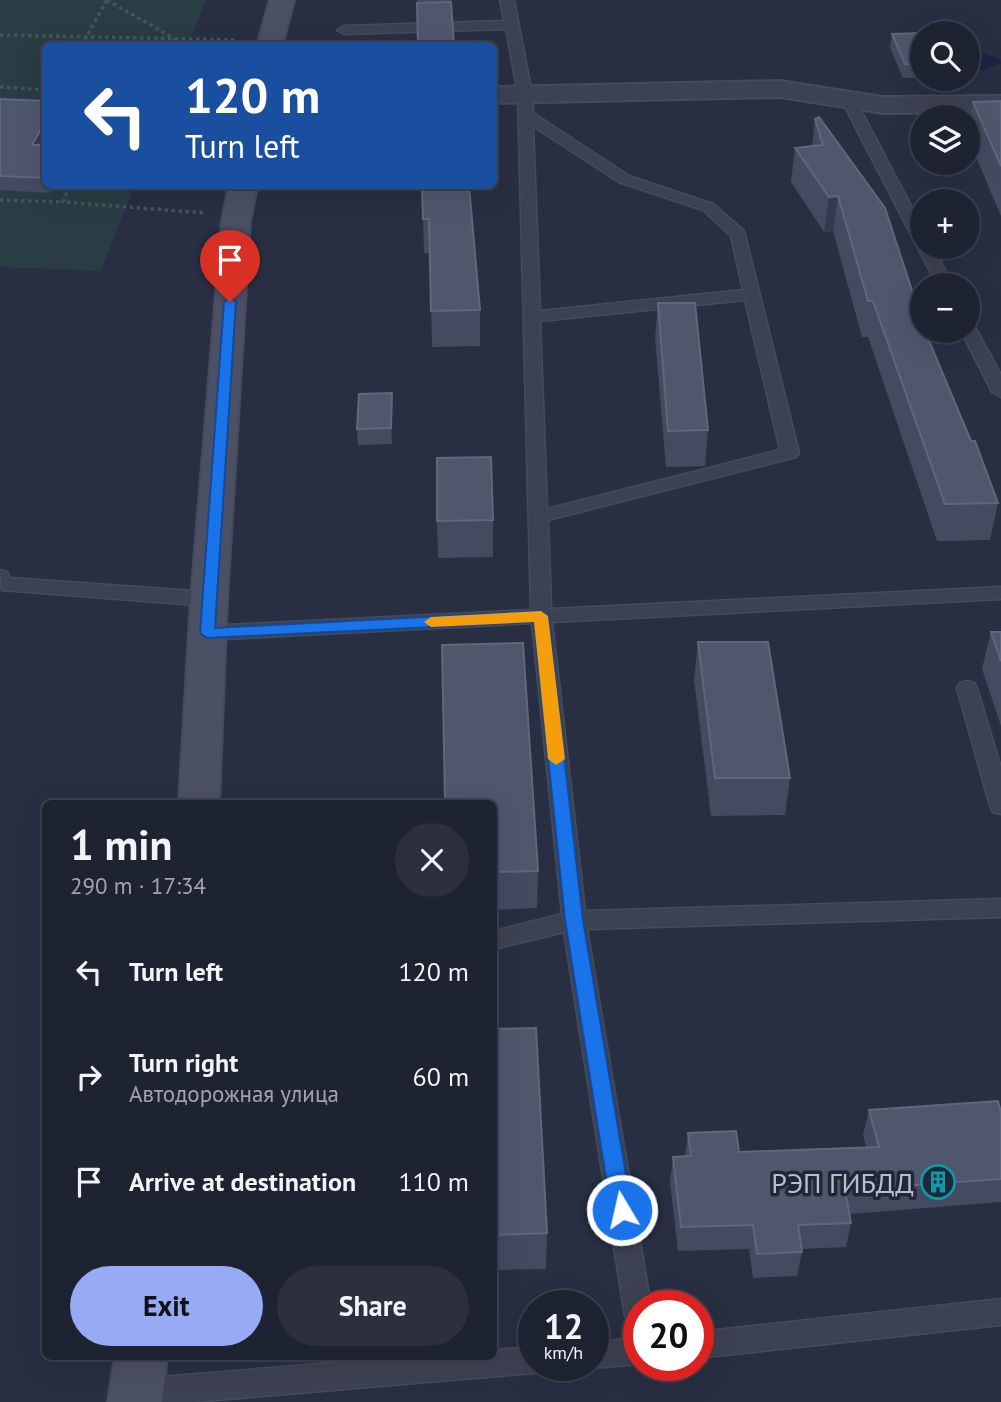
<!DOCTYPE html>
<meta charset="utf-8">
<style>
:root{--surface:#1e2332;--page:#2b2f3e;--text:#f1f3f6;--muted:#a1a4ac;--line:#3c404d;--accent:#96aaf5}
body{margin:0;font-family:"PT Sans",sans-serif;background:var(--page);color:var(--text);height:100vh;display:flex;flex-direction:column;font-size:26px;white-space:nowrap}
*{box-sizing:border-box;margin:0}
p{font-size:23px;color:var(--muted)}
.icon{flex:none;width:38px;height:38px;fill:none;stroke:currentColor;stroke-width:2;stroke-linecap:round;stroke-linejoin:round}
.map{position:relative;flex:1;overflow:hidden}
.side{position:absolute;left:42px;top:800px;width:455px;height:560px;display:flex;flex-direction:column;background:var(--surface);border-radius:10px;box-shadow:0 7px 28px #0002,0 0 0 2px var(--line)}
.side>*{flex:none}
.hud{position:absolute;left:42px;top:42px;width:455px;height:147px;border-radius:10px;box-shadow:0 7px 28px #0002,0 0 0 2px var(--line);background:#1a4fa0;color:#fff;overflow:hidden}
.fabs{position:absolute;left:910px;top:21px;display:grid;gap:14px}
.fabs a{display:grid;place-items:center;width:70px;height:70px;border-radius:50%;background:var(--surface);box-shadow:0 7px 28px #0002,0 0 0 2px var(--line);font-size:35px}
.speed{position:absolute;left:518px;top:1290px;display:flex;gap:14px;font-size:35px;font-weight:700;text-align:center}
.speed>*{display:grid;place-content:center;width:91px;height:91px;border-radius:50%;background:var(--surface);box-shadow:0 7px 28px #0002,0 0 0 2px var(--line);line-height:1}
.speed small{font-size:18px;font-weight:400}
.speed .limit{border:10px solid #d22;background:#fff;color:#111}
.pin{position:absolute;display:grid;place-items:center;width:60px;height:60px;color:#fff;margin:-72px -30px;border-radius:50% 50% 50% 0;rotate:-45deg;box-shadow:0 0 7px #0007}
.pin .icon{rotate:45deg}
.me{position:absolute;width:77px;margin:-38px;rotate:351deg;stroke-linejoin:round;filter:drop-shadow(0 0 5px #0008)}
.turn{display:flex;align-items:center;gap:24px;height:147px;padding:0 28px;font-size:32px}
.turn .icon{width:91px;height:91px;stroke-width:2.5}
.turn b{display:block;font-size:49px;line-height:60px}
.round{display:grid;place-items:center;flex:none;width:74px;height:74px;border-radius:37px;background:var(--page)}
.head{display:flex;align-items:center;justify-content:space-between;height:119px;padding:0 28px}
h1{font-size:42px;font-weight:700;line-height:52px}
.primary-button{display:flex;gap:14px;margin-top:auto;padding:14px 28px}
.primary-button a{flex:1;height:80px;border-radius:42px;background:var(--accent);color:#111;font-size:28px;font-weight:700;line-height:80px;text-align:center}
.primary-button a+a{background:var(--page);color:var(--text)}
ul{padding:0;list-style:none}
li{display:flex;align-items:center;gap:21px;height:105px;padding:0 28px}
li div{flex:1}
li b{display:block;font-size:26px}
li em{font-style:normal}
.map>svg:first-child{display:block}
</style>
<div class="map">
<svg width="1001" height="1402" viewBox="0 0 1001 1402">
<rect width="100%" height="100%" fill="#282f43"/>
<path fill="#2a3c44" d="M0 0H206L188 45 46 46V186H134L101 271 0 267Z"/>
<path fill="#1b2441" d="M968 49 1000 59 1001 64 983 70 968 68Z"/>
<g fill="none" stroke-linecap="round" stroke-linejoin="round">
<g stroke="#464b5c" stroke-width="3">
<g id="lane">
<path d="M500 0H514L532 94 533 113 629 176 713 204 744 231 799 453 796 457 548 520 551 609 1001 587V599L552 622 585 911 1001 899V917L587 929 651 1306H639V1329L629 1325 625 1316 564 932 494 949V931L562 914 532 623 207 640 200 638 197 633 200 628 207 626 531 610 518 94 506 29 344 34 337 30 344 26 504 21ZM533 126 619 182 703 210 731 236 743 290 540 311ZM745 300 780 450 547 509 540 321Z"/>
<path d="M848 95 855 99 922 227V247H933L953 285H937L841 99Z"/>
<path d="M968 324 976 329 1001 375V397L992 392 961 331H968Z"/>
<path d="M0 570 7 572 10 578 209 592 216 594 219 599 216 604 209 606 2 590Z"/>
<path d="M967 681 974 683 977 688 1001 768V814L993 812 990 806 957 688 960 683Z"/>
<path d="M1001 1299V1325L698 1358V1332Z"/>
<path d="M639 1338V1364L593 1368 584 1365H593V1342Z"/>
<path d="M534 1347V1365H546L544 1369 534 1373 193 1402H125L122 1393 126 1383 136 1379 416 1356H494V1350Z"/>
</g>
</g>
<g stroke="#464b5c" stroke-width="4">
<path id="street" d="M780 81 883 97 1001 96V112L883 113 780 97 494 103V87Z"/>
</g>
<g stroke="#464b5c" stroke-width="4">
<g id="secondary">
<path d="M270 0H294L282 46H257Z"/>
<path d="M229 186H257L250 221 227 599 219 803H179L191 599 222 221Z"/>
<path d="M115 1356H167L162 1402H108Z"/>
</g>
</g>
<g stroke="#44555b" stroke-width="3.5" stroke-dasharray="3.5 3.5" stroke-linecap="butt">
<path d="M107 0 175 39 168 46"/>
<path d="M0 35 238 40"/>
<path d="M81 46 107 0"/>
<path d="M0 87 46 90"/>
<path d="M69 186 63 202 205 213"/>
<path d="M0 200 63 202"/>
</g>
<use href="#lane" fill="#3d4252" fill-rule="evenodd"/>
<use href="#street" fill="#3d4252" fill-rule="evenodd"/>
<use href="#secondary" fill="#4b5065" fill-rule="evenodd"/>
</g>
<g fill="#434b61">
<path d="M417 0H451L454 46 417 3Z"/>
<path d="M922 33V78H903L890 48 892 34Z"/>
<path d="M0 99 46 101V140L43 145H46V186H54L50 193 0 190Z"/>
<path d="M1001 101V216L968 138V128L973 102Z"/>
<path d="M815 119 922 331 998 503 990 540 937 541 868 337H862L833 231 824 232 791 182 795 148 812 146Z"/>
<path d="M422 186 480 310V346L432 347 430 253H424Z"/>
<path d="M658 303 708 430 705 466 666 467 655 338Z"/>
<path d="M392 409V444L358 445 357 429Z"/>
<path d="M493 520V557L438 558 437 521Z"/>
<path d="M991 632H1001V726L982 669Z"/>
<path d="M698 642 790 778 785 815 711 816 694 680Z"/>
<path d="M494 803 538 871 537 908 494 910Z"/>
<path d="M494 1029 547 1233 546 1269 494 1270Z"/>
<path d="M869 1110 1001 1112V1202L850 1214 851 1223 846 1247 802 1249V1252L797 1276 753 1278 749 1249 678 1251 670 1182 673 1157H685L688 1133 739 1152 866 1147 863 1135Z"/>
</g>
<g fill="#333a50">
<path d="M46 121V140L35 159 32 145Z"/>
<path d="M49 186H54L50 193Z"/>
<path d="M838 196 833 231 824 232 829 197Z"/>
<path d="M392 393V444L391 428Z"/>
</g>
<g fill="#50576d" stroke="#60677c" stroke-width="2">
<path d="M451 2 454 46H418L417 3Z"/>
<path d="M922 33V64H905L892 34Z"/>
<path d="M0 99 46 101V121L32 145H46V178L0 176Z"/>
<path d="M1001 101V166L973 102Z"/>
<path d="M819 117 885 208 922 321V331H925L971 441H975L998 503 945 504 873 301H868L838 196 829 197 795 148 823 145 815 119Z"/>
<path d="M422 186H469L480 310 431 311 429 219H423Z"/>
<path d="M658 303H695L708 430 668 431Z"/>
<path d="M392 393 391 428 357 429 359 394Z"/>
<path d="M491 457 493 520 437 521V458Z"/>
<path d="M991 632H1001V661Z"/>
<path d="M698 642H768L790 778H715Z"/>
<path d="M523 643 538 871 494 872V803H445L442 645Z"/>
<path d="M536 1028 547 1233 494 1235V1029Z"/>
<path d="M998 1101 1001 1112V1179L845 1190 851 1223 798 1225 802 1252 757 1254 753 1225 681 1227 673 1157 691 1156 688 1133 736 1131 739 1152 879 1147 869 1110Z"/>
</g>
<path fill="#1a73e8" stroke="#114b97" stroke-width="2" d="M230 298 236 302 215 628 541 611 548 616 583 920 632 1210 629 1217 622 1219 614 1217 611 1210 565 920 534 622 207 638 200 633 224 302Z"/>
<path fill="#f59e0b" d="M541 611 548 616 565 759 556 765 548 759 534 622 431 627 424 622 431 617Z"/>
<defs>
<g id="building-ring" transform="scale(1.75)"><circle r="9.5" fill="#212638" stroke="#0f9aa8" stroke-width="1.5"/><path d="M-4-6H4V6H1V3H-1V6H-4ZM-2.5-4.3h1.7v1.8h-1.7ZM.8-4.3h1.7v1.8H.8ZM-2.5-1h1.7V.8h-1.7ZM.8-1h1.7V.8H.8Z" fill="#0f9aa8"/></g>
</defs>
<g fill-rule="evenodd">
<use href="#building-ring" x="938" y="1182"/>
</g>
<g text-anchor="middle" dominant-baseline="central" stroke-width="7" stroke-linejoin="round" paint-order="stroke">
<g font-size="28" fill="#babecc" stroke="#212638" text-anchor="end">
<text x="914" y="1182">РЭП ГИБДД</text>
</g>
</g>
</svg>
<div class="fabs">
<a><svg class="icon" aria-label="search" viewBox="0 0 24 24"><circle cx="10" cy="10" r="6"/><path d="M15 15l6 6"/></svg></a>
<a><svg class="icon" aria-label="layers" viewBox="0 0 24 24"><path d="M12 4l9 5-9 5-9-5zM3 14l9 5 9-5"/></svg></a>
<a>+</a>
<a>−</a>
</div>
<div class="speed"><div>12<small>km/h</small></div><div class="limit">20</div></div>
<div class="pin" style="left:230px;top:302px;background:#d93025"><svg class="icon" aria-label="arrive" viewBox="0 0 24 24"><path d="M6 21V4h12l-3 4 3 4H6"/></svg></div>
<svg class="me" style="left:622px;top:1210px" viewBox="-20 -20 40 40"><circle r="17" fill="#1a73e8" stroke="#fff" stroke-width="3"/><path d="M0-11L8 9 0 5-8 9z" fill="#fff"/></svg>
<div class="hud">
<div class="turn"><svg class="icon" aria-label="left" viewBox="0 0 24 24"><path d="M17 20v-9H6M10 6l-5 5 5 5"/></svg><div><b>120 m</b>Turn left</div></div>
</div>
<section class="side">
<div class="head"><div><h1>1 min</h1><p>290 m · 17:34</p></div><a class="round"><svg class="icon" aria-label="close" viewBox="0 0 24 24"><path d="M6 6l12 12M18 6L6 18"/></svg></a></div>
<ul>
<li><svg class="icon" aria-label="left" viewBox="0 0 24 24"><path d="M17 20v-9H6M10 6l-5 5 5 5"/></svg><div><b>Turn left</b></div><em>120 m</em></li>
<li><svg class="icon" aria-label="right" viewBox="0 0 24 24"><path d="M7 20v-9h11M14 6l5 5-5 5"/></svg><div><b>Turn right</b><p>Автодорожная улица</p></div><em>60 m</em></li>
<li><svg class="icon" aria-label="arrive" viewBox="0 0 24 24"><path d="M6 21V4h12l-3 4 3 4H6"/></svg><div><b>Arrive at destination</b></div><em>110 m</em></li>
</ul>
<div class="primary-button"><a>Exit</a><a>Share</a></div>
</section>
</div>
